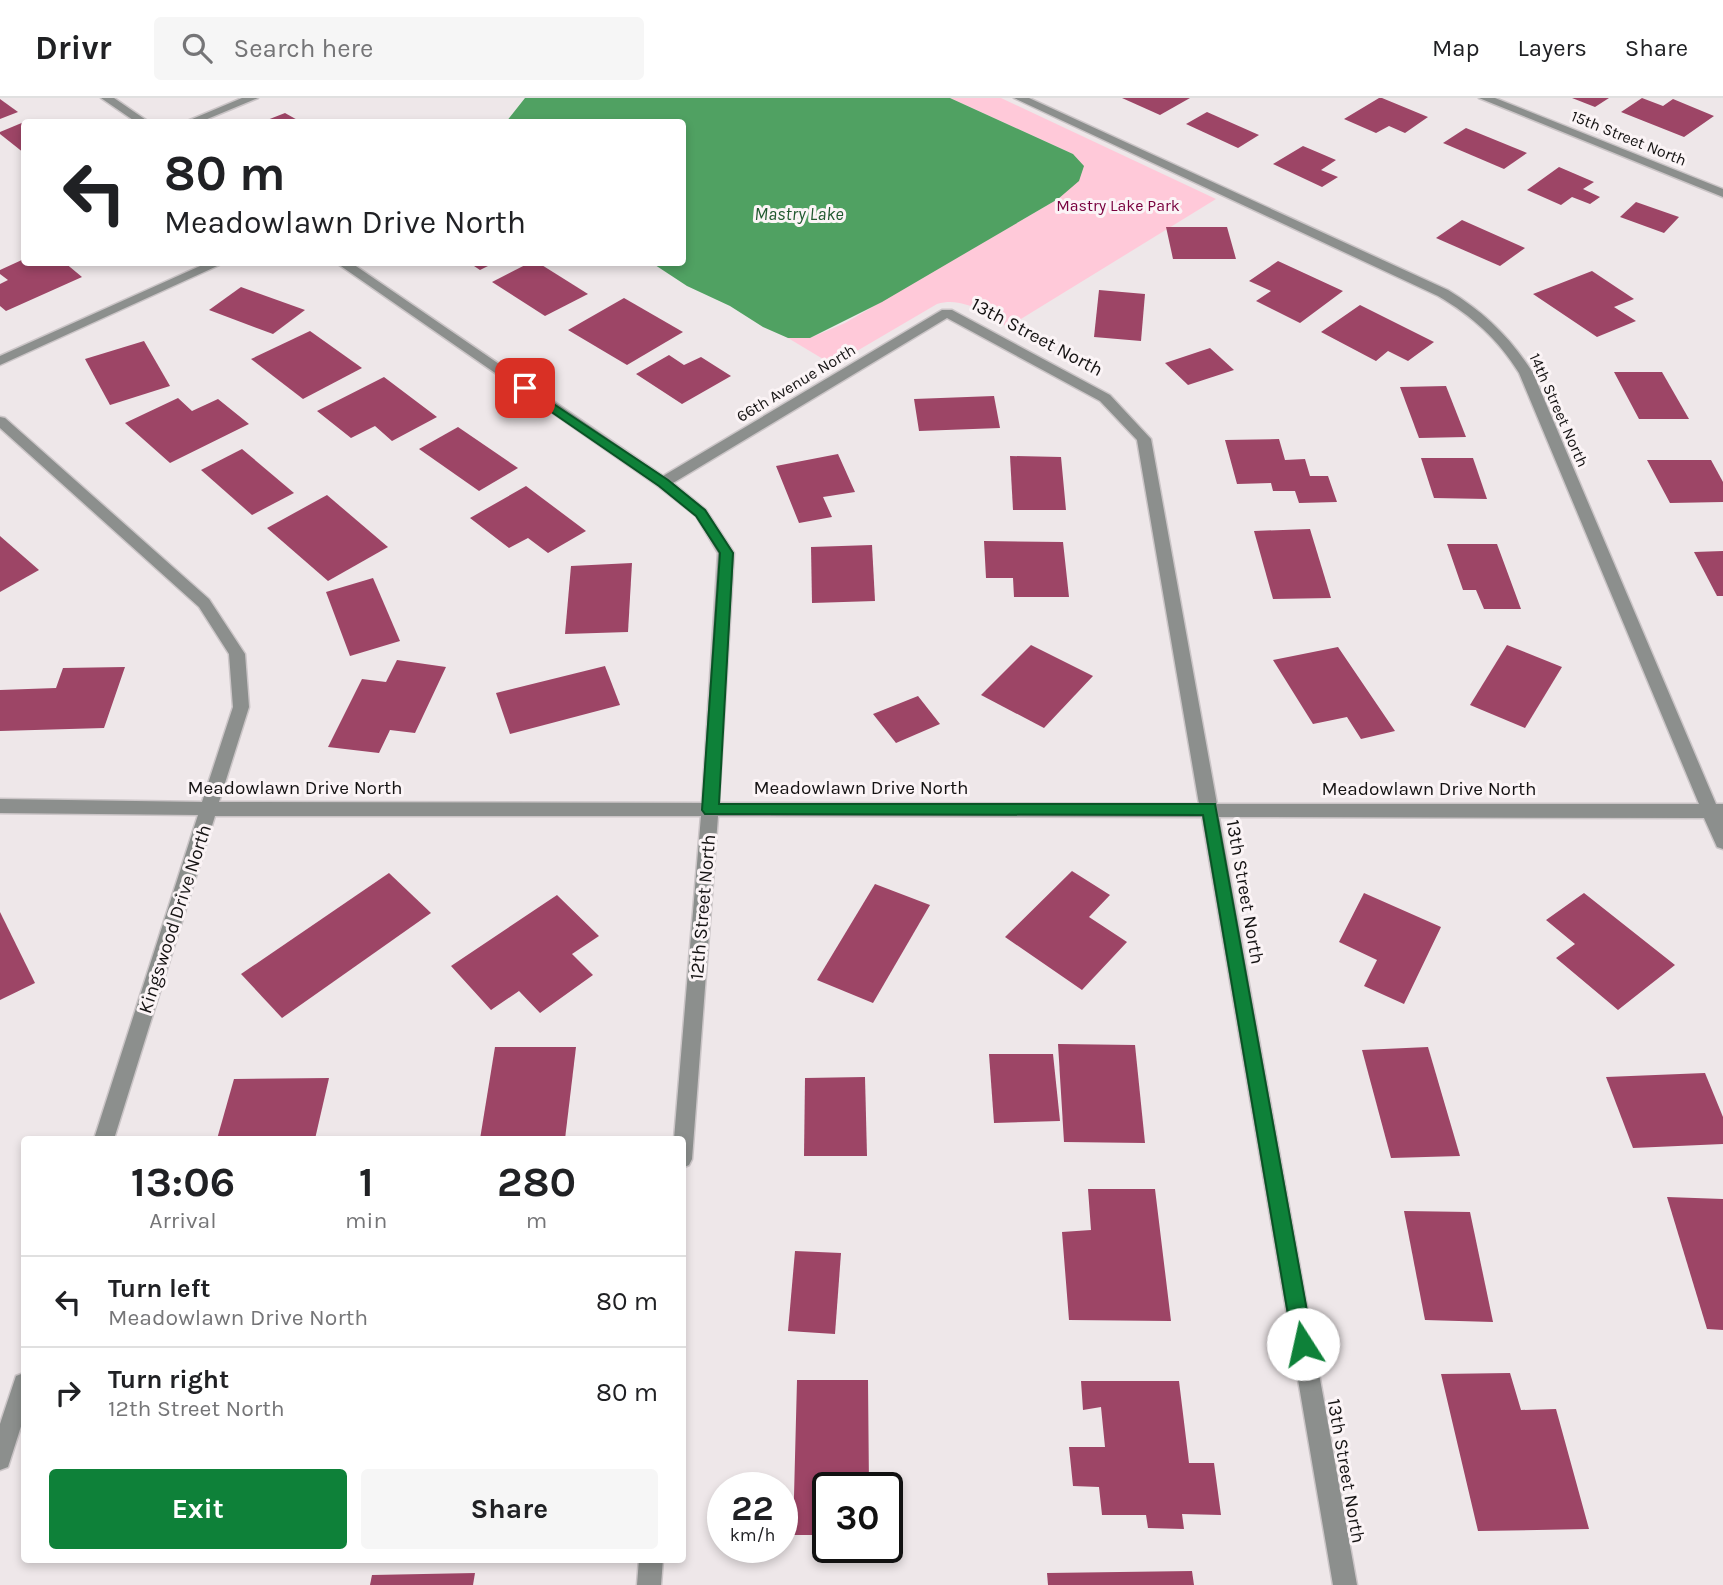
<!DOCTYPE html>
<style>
:root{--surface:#fff;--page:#f6f6f6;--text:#202124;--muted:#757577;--line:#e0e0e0;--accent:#0e8139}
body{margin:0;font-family:Karla,sans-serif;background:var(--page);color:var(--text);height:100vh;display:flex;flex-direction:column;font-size:26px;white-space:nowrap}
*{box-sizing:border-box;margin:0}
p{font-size:23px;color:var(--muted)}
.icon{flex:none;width:38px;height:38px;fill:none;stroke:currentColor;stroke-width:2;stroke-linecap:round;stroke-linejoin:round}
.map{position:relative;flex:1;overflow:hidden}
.panel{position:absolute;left:21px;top:1038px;width:665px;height:427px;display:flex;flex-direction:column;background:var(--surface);border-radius:7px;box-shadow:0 4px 10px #0003}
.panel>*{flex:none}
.banner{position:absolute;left:21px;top:21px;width:665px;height:147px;border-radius:7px;box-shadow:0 4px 10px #0003;background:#fff;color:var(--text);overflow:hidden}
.speed{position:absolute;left:707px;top:1374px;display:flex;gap:14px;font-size:35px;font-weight:700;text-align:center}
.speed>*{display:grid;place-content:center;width:91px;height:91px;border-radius:50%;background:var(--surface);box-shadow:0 4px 10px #0003;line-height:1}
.speed small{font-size:18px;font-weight:400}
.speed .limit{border:4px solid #111;border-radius:10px;background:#fff;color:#111}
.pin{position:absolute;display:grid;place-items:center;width:60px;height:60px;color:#fff;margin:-30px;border-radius:14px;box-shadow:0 4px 10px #0006}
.me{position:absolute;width:77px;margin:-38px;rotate:350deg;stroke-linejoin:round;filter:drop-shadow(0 0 5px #0008)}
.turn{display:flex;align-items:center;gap:24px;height:147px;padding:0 28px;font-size:32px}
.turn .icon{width:91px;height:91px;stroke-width:2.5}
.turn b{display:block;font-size:49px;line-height:60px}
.eta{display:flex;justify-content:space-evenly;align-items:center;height:119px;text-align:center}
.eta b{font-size:42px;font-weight:700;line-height:49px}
.action{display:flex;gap:14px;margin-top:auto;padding:14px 28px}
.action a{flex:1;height:80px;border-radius:7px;background:var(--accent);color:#fff;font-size:28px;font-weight:700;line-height:80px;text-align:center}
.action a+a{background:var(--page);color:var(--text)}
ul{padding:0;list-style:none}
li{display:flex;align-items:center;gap:21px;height:91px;padding:0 28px;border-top:2px solid var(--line)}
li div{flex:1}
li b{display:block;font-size:26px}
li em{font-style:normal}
header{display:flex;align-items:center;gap:42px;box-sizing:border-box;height:98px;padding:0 35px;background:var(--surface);border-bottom:2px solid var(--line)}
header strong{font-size:33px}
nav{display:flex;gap:38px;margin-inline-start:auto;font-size:24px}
.search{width:490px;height:63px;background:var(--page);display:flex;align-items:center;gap:18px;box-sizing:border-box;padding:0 24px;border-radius:7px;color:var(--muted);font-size:26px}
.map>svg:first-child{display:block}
</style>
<header>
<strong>Drivr</strong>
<div class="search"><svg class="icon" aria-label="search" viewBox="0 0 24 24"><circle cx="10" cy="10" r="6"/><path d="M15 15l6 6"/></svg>Search here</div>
<nav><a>Map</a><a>Layers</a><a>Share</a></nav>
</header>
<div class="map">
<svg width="1723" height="1487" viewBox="0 0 1723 1487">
<rect width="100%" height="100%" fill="#eee7e9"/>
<path fill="#ffc9d9" d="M950 0H1001L1216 101 1008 229C985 216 964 198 937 206L833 267 788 240H810L845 225 1058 101 1073 56Z"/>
<path fill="#50a162" d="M525 0H950L1073 56 1084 68 1079 83 1058 101 882 204 810 240H788L763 229 730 208 687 188 652 165 682 164V24H506Z"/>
<g fill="#9d4566">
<path d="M1122 0H1190L1160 17Z"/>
<path d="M1379 0H1382L1428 19 1405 35 1389 28 1376 35 1344 21Z"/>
<path d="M1572 0H1609L1595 9Z"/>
<path d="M1642 0 1663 8 1673 1 1714 18 1684 39 1621 14Z"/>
<path d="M0 1 18 14 0 21Z"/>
<path d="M1207 14 1259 37 1238 50 1186 26Z"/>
<path d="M285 15 301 24H262Z"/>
<path d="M24 24V55L0 36V34Z"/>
<path d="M1466 30 1527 55 1504 71 1443 45Z"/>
<path d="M1303 48 1336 62 1321 72 1338 79 1322 89 1273 66Z"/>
<path d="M1559 69 1594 84 1583 91 1600 99 1590 106 1572 99 1561 107 1527 92Z"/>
<path d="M1636 104 1679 119 1664 135 1620 119Z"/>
<path d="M1462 122 1525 150 1500 168 1436 140Z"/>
<path d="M1166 129H1227L1236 161H1173Z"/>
<path d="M24 161V164H64L82 179 6 213 0 208V186L8 182 0 176V172Z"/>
<path d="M1278 163 1343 193 1300 225 1256 203 1271 193 1249 183Z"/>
<path d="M468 164H496L480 172Z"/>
<path d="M531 164H537L588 196 545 218 492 184Z"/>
<path d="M1592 173 1634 201 1614 209 1636 223 1597 239 1533 196Z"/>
<path d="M241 189 305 212 273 236 209 212Z"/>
<path d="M1099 192 1145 196 1141 243 1094 239Z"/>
<path d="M624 200 683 234 627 267 568 232Z"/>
<path d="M1360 207 1434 244 1408 263 1388 253 1376 263 1321 234Z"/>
<path d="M310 233 362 270 303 301 251 261Z"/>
<path d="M144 243 170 288 110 307 85 261Z"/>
<path d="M1210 250 1234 272 1188 287 1165 265Z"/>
<path d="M669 257 684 267 701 259 731 278 682 306 636 276Z"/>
<path d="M1614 274H1662L1689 321H1639Z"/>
<path d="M384 279 437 319 392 343 375 328 351 340 317 313Z"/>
<path d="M1446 288 1466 339 1419 340 1400 289Z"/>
<path d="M994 298 1000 330 919 333 914 301Z"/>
<path d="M178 300 192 313 218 301 249 326 170 365 125 325Z"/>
<path d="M458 329 518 370 479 393 419 351Z"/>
<path d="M1279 341 1285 362 1305 361 1310 378H1328L1337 404 1299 405 1295 393H1273L1271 385 1237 386 1225 342Z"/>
<path d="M242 351 294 395 252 417 201 372Z"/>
<path d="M838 356 855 394 823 399 832 419 799 425 776 368Z"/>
<path d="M1010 358 1061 359 1066 412H1013Z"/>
<path d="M1421 360H1473L1487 401 1434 400Z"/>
<path d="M1647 362H1711L1723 384V404L1670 405Z"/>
<path d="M526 388 586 433 548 455 528 440 509 450 470 420Z"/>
<path d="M327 397 388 449 328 483 267 430Z"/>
<path d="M1310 431 1331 500 1273 501 1254 433Z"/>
<path d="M0 438 39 472 0 494Z"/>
<path d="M984 443 1063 444 1069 499H1014L1013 480H986Z"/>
<path d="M1447 446H1497L1521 511H1484L1476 492H1463Z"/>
<path d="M872 447 875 503 812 505 811 449Z"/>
<path d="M1723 453V498H1717L1694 454Z"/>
<path d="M632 465 628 534 565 536 571 468Z"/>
<path d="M373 480 400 543 350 558 326 494Z"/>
<path d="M1031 547 1093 578 1044 630 981 597Z"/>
<path d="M1507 547 1562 569 1525 630 1470 607Z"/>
<path d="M1338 549 1395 633 1361 641 1347 619 1313 626 1273 562Z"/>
<path d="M397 562 446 569 415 635 390 632 379 655 328 649 362 581 386 584Z"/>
<path d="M605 568 620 607 510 636 496 595Z"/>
<path d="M125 569 104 630 0 633V592L56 590 63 570Z"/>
<path d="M918 598 940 626 896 645 873 616Z"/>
<path d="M1072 773 1110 797 1089 819 1127 844 1082 892 1005 839Z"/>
<path d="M389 775 431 815 282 920 241 876Z"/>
<path d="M875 786 930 807 873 905 817 882Z"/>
<path d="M1364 795 1441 829 1404 906 1364 888 1377 862 1339 844Z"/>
<path d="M1584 795 1675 867 1618 912 1556 860 1575 846 1546 822Z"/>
<path d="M557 797 599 838 572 856 593 877 540 915 519 893 491 912 451 868Z"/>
<path d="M0 814 35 885 0 902Z"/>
<path d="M1058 946 1135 947 1145 1045 1064 1044Z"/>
<path d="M495 949H576L565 1041H480Z"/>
<path d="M1428 949 1460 1058 1391 1060 1362 952Z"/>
<path d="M989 956H1053L1060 1023 994 1025Z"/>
<path d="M1705 975 1723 1019V1046L1633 1050 1606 979Z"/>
<path d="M865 979 867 1058H804L805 980Z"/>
<path d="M329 980 315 1041H217L234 981Z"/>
<path d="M1088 1091H1155L1171 1223 1069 1222 1062 1134 1091 1132Z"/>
<path d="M1667 1099 1723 1101V1232L1707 1231Z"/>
<path d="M1404 1113 1470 1114 1493 1224 1425 1222Z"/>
<path d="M795 1153 841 1155 835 1236 788 1233Z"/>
<path d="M1510 1275 1521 1312 1556 1311 1589 1431 1478 1433 1441 1276Z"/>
<path d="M797 1282H868L869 1390H828V1437H793Z"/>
<path d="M1081 1283H1179L1189 1365H1214L1221 1417 1182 1416 1184 1431 1148 1430 1146 1417H1102L1099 1389 1073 1388 1069 1349H1105L1101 1309 1083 1312Z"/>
<path d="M1192 1473 1194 1487H1048L1047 1475Z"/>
<path d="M475 1475 473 1487H370L372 1477Z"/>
</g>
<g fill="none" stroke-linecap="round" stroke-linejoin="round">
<g stroke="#cbc5c7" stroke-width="3">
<g id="street">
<path d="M101 0H114L149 24H136Z"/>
<path d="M242 0H258L200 24H185Z"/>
<path d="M1014 0H1029L1448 192C1484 214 1510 239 1533 275L1716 706H1723V751L1717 749 1704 720 1219 719 1357 1487H1333L1202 719 718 718 692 1061 689 1067 682 1070V1041H674L701 718H215L114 1041H94L198 717 0 715V701L202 704 233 609 229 556 199 509 0 330V319L5 320 209 501 245 556 249 609 219 704 702 705 718 455 696 418 658 388 335 164H350L663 378 942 212H952L1110 297 1151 341 1217 706H1699L1519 275C1498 241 1472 218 1438 198ZM947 220 1100 303 1137 342 1199 706 719 705 734 455 706 412 673 385Z"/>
<path d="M1479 0H1495L1723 91V99Z"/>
<path d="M209 164H226L0 267V258Z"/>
<path d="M24 1275V1319L8 1369 0 1372V1326L16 1278Z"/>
<path d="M639 1461H663L661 1487H637Z"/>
</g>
</g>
<use href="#street" fill="#8c8f8d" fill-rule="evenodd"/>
</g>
<path fill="#0e8139" stroke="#095425" stroke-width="2" d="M525 287 668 382 705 412 733 455 719 706H1215L1313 1246 1310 1253 1303 1256 1296 1253 1293 1246 1203 717 705 716 702 712 720 455 696 418 659 388 521 293V288Z"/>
<g text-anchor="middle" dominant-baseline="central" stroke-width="6" stroke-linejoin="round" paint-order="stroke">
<g font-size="16" fill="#151313" stroke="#fbf4f6">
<text transform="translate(1629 40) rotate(22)">15th Street North</text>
<text transform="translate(796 285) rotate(-31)">66th Avenue North</text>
<text transform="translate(1559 312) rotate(66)">14th Street North</text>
</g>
<g font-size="16" fill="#78003e" stroke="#fbf4f6">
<text x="1118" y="107">Mastry Lake Park</text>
</g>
<g font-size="18" font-style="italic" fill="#20592f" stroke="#fbf4f6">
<text x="799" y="116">Mastry Lake</text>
</g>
<g font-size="19" fill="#151313" stroke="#fbf4f6">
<text transform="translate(1037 239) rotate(28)">13th Street North</text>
<text x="295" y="690">Meadowlawn Drive North</text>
<text x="861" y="690">Meadowlawn Drive North</text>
<text x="1429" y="691">Meadowlawn Drive North</text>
<text transform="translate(1245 794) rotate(80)">13th Street North</text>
<text transform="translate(703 809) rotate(-85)">12th Street North</text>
<text transform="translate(175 821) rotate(-72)">Kingswood Drive North</text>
<text transform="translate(1346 1373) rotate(80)">13th Street North</text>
</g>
</g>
</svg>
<div class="speed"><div>22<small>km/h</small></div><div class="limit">30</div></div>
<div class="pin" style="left:525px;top:290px;background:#d93025"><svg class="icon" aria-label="arrive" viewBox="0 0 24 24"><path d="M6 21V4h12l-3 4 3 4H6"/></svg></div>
<svg class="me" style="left:1303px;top:1246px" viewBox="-20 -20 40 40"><circle r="19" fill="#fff"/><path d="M0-13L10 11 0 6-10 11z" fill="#0e8139"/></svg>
<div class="banner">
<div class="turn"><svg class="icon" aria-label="left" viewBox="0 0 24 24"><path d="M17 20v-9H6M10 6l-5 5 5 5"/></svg><div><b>80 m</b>Meadowlawn Drive North</div></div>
</div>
<section class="panel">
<div class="eta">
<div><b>13:06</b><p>Arrival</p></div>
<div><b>1</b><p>min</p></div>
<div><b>280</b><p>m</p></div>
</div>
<ul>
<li><svg class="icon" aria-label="left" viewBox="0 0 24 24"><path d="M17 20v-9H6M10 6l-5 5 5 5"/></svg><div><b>Turn left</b><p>Meadowlawn Drive North</p></div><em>80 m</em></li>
<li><svg class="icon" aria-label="right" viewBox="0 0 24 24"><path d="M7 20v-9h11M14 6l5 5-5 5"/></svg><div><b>Turn right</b><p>12th Street North</p></div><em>80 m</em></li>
</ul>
<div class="action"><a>Exit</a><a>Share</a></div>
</section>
</div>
